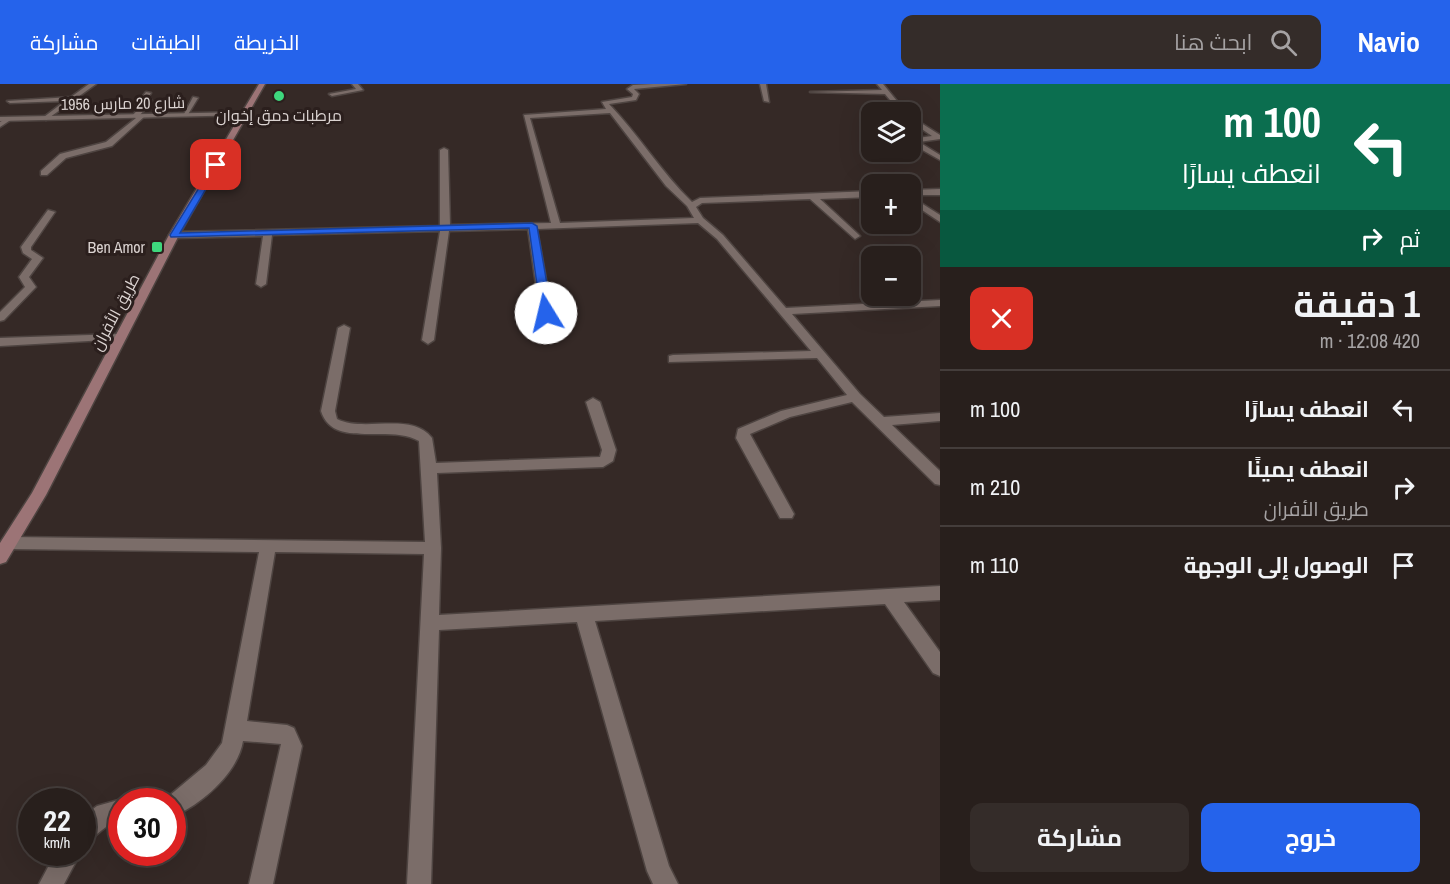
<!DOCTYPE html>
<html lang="ar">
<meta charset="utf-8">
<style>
:root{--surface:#281f1c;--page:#342c29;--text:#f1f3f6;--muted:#a5a2a3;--line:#443d3b;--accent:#2563eb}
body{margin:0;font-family:"Archivo Narrow",Cairo,sans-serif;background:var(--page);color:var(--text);direction:rtl;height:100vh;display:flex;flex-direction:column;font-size:22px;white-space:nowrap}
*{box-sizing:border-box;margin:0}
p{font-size:20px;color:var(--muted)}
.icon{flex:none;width:33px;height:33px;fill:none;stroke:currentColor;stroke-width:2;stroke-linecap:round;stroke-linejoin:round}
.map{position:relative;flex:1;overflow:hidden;direction:ltr}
.side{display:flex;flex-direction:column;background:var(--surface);width:510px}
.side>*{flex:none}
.top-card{background:#0b6e4f;color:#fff;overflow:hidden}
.tools{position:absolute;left:861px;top:18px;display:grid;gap:12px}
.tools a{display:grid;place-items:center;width:60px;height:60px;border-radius:12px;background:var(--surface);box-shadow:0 6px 24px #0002,0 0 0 2px var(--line);font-size:30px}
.speed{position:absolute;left:18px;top:704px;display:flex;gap:12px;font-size:30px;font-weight:700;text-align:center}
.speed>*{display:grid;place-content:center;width:78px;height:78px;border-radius:50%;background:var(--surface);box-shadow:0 6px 24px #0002,0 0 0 2px var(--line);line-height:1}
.speed small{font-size:15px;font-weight:400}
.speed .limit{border:9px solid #d22;background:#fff;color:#111}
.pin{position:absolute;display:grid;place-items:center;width:51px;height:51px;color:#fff;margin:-26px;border-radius:12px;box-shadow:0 3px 9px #0006}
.me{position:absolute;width:66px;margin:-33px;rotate:351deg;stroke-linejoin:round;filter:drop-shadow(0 0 4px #0008)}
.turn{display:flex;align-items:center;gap:21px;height:126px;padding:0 30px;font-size:27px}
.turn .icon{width:78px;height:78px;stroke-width:2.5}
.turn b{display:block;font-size:42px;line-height:51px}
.then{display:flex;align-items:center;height:57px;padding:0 30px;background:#0003;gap:12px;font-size:22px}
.round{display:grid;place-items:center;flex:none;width:63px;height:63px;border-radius:12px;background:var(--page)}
.overview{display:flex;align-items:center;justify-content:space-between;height:102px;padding:0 30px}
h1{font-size:36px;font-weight:700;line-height:45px}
.cta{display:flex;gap:12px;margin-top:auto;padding:12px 30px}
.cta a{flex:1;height:69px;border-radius:12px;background:var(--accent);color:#fff;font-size:24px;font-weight:700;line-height:69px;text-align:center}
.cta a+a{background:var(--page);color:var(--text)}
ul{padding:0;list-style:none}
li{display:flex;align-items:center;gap:18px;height:78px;padding:0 30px;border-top:2px solid var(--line)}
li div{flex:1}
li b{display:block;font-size:22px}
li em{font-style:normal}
header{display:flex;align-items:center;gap:36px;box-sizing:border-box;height:84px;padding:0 30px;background:var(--accent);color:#fff}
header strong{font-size:28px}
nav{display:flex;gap:33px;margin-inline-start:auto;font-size:21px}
.search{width:420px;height:54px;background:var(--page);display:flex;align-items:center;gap:15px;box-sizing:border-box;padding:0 21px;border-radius:12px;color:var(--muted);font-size:22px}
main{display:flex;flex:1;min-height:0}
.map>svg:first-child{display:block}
</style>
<header>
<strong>Navio</strong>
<div class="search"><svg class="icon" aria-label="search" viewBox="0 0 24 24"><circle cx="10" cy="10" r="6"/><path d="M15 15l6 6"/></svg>ابحث هنا</div>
<nav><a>الخريطة</a><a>الطبقات</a><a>مشاركة</a></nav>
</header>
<main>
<section class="side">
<div class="top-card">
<div class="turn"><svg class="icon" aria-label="left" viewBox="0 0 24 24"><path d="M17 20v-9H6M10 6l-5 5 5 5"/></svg><div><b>100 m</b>انعطف يسارًا</div></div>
<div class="then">ثم<svg class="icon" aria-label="right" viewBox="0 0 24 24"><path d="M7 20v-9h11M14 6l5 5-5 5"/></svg></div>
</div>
<div class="overview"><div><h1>1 دقيقة</h1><p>420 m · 12:08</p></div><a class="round" style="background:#d93025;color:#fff"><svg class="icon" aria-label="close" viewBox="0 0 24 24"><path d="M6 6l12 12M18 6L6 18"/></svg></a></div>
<ul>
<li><svg class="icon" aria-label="left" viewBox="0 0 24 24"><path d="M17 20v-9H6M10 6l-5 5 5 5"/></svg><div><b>انعطف يسارًا</b></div><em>100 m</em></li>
<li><svg class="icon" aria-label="right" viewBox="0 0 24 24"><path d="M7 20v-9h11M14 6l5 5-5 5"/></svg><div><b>انعطف يمينًا</b><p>طريق الأفران</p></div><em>210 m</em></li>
<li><svg class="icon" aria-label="arrive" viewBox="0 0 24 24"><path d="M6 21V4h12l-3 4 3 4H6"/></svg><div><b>الوصول إلى الوجهة</b></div><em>110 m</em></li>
</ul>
<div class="cta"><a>خروج</a><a>مشاركة</a></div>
</section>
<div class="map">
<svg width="940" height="800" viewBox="0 0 940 800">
<rect width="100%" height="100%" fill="#352926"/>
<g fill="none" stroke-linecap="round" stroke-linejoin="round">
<g stroke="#4e4441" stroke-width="3">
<g id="minor">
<path d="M89 0H96L46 36 44 33 65 17 10 19 7 17 71 13Z"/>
<path d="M352 0H358L363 6 332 12 329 10 356 5Z"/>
<path d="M653 0H686L634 5 639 10 636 16 609 20C639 51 661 88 692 118L700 114 872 107V113L820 115 858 150 860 152 855 155 810 115 702 119 696 123 703 134 723 151 786 224 940 216V222L792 230 860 310 884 333 940 329V337L892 341 940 387V401L935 400 852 318 790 333 750 350 794 430 792 434H780L736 354 738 345 781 327 847 311 817 274 669 278V272L673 271 811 267 717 155 698 139 537 145 552 229 546 232 540 229 528 145 449 147 434 256 428 260 422 256 440 147 272 151 266 200 261 203 256 200 263 152 174 154 169 151 174 148 440 142V66L444 64 448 66 450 141 551 139 524 31 606 25 602 18 632 13 633 10 627 5 633 1ZM610 29 666 102 687 122 694 134 560 139 530 34Z"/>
<path d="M760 0H766L769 18 764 17Z"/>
<path d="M877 0H883L906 28H900L885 10 810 8 882 6Z"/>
<path d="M146 8 151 9 149 12 152 17 140 31 145 32 112 62 66 74 47 91H41V87L60 70 106 58 136 34 132 32 146 17 143 12Z"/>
<path d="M193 13 198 14 187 32H183Z"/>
<path d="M910 32 940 51V55L919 58 940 71V76L910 59V55L932 52 910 37Z"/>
<path d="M7 34 12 35 0 43V38Z"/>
<path d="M940 105V111H910V106Z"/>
<path d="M910 112 940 131V138L910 118Z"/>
<path d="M48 126 55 128 31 163V166L43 174 29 193 36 203 4 236 0 237V228L25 203 19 193 32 175 23 169 21 163Z"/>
<path d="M344 241 350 244 335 327 337 335C364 349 411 327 432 354L436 379 600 373 602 366 586 318 593 314 600 318 616 366 613 377 603 383 437 389 441 464 439 531 940 502V516L904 518 940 568V592L933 589 885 520 595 537 669 782 678 800H653L647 787 577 538 439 546 431 800H407L424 470 275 468 247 637 287 641 294 644 302 662 273 800H249L281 660 243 657C238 689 201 721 172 733V717H163L206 681 222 659 259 468 10 465 4 463 2 459 4 455 10 453 425 458 419 357C389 339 333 366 321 327L338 244Z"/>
<path d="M120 250 126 253 124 255 0 262V254Z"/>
<path d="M122 715 127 717H122V737C104 739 97 754 82 760V733L97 722Z"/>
<path d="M56 768H81L64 800H39Z"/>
</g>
</g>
<g stroke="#4e4441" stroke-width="3">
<path id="tertiary" d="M246 28 248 31 0 37V33Z"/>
</g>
<g stroke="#4e4441" stroke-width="3">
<path id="secondary" d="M259 0H265L179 151 46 411 6 478 0 480V459L32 409 169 151Z"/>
</g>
<use href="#minor" fill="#7b6d69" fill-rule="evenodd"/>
<use href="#tertiary" fill="#7b6d69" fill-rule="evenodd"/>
<use href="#secondary" fill="#9c7476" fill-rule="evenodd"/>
</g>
<path fill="#2563eb" stroke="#184099" stroke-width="1.5" d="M216 78 220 81 180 149 532 139 537 142 552 229 546 232 541 229 529 144 171 153 170 151 213 81Z"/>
<g fill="#3ed77d" stroke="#2b1f1d" stroke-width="2">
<circle cx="279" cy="12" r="6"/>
<rect x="151" y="157" width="12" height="12" rx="3"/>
</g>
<g text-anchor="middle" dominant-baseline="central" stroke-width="6" stroke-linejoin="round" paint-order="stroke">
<g font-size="16" fill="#dbd3d1" stroke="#2b1f1d">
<text transform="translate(123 19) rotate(-1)">شارع 20 مارس 1956</text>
<text transform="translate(115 228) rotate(-62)">طريق الأفران</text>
</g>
<g font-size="16" fill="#dbd3d1" stroke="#2b1f1d">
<text x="279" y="31">مرطبات دمق إخوان</text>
<text x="145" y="163" text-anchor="end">Ben Amor</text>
</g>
</g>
</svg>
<div class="tools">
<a><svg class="icon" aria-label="layers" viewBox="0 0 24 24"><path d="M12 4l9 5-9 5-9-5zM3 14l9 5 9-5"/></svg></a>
<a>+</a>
<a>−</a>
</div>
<div class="speed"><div>22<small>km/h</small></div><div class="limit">30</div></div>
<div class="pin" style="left:216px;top:81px;background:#d93025"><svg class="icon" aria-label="arrive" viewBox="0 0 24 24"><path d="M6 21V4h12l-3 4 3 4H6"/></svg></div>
<svg class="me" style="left:546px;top:229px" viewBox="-20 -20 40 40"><circle r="19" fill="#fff"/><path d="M0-13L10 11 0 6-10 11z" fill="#2563eb"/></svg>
</div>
</main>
